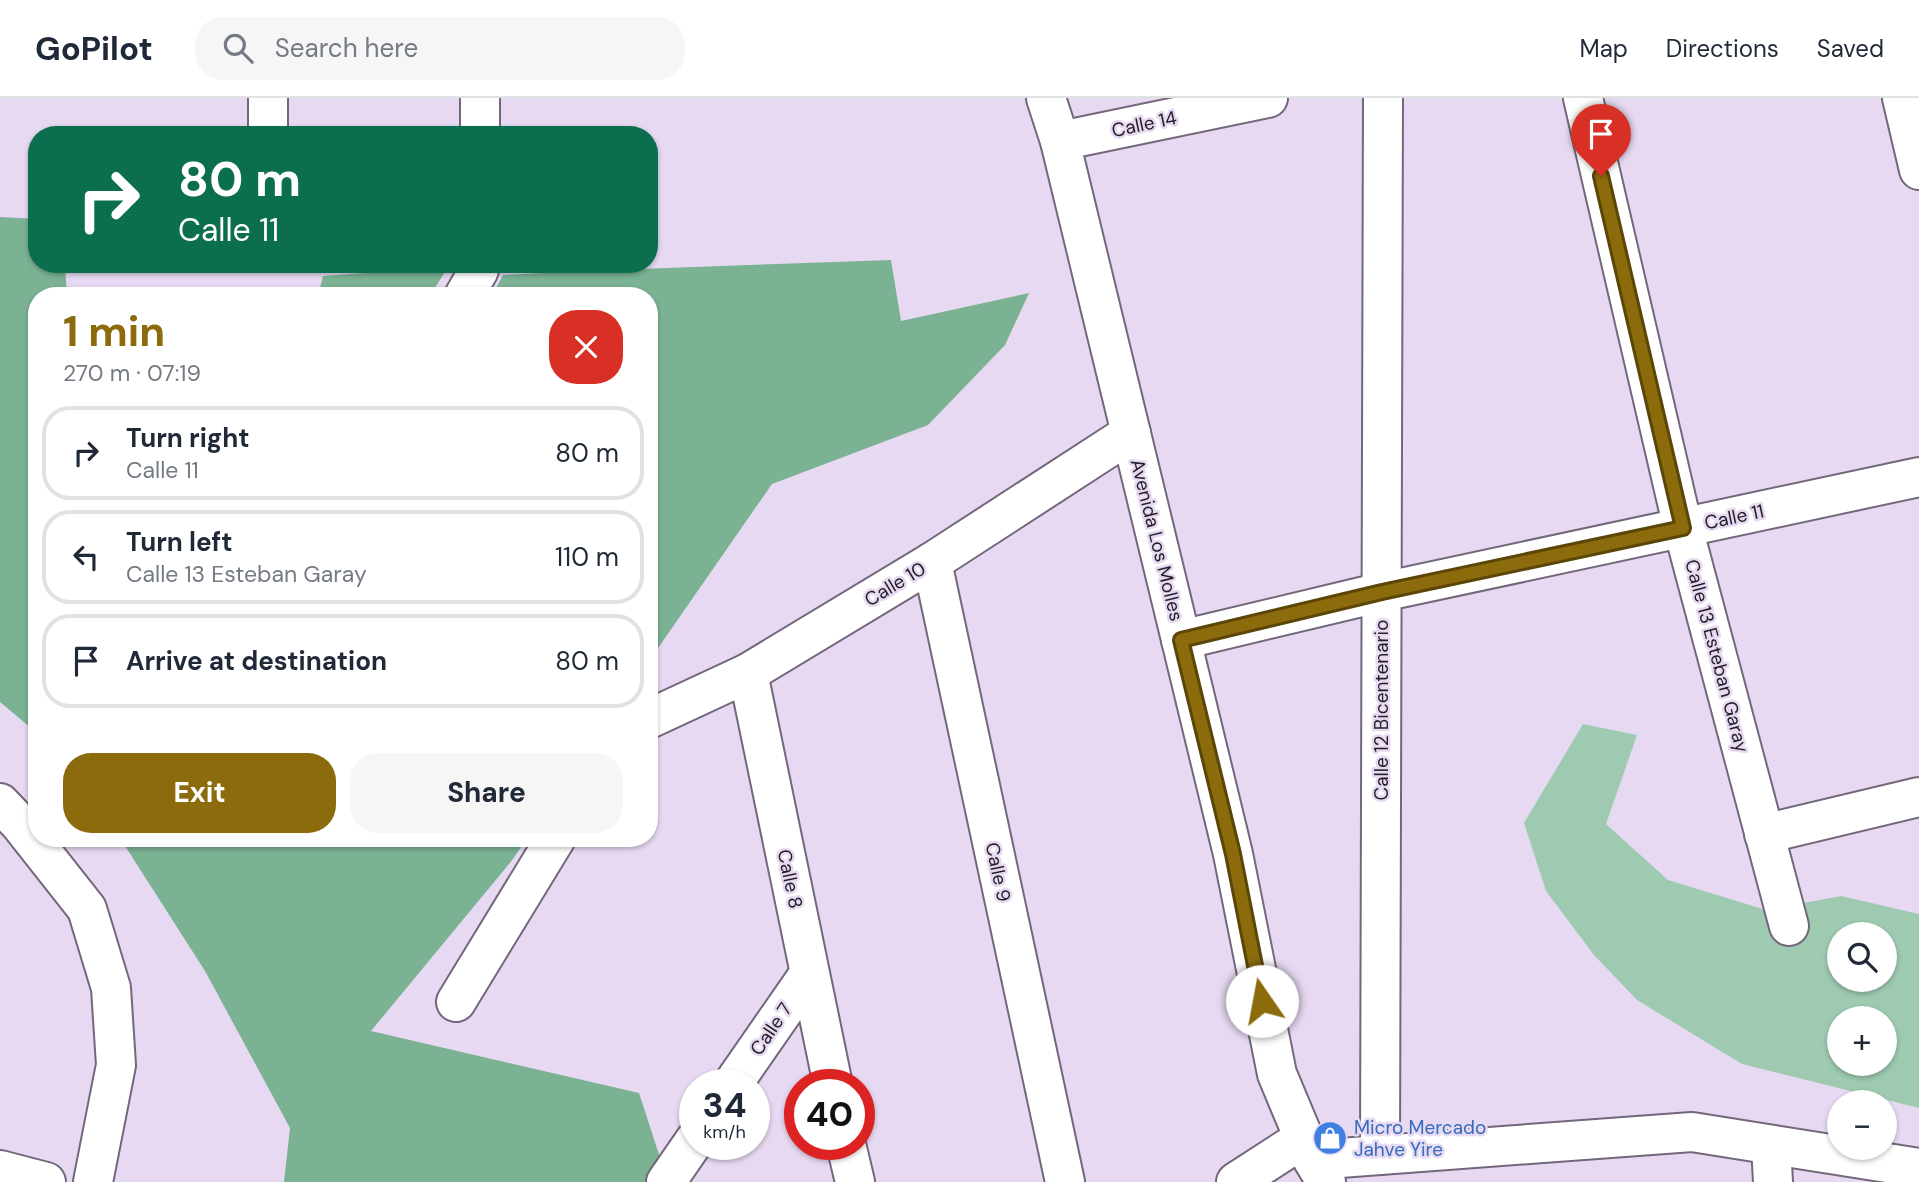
<!DOCTYPE html>
<meta charset="utf-8">
<style>
:root{--surface:#fff;--page:#f6f6f7;--text:#1f2937;--muted:#747a83;--line:#e0e1e3;--accent:#8c6b0d}
body{margin:0;font-family:"DM Sans",sans-serif;background:var(--page);color:var(--text);height:100vh;display:flex;flex-direction:column;font-size:26px;white-space:nowrap}
*{box-sizing:border-box;margin:0}
p{font-size:23px;color:var(--muted)}
.icon{flex:none;width:38px;height:38px;fill:none;stroke:currentColor;stroke-width:2;stroke-linecap:round;stroke-linejoin:round}
.map{position:relative;flex:1;overflow:hidden}
.sheet{position:absolute;left:28px;top:189px;width:630px;height:560px;display:flex;flex-direction:column;background:var(--surface);border-radius:28px;box-shadow:0 2px 5px #0004}
.sheet>*{flex:none}
.guide{position:absolute;left:28px;top:28px;width:630px;height:147px;border-radius:28px;box-shadow:0 2px 5px #0004;background:#0b6e4f;color:#fff;overflow:hidden}
.fabs{position:absolute;left:1827px;top:824px;display:grid;gap:14px}
.fabs a{display:grid;place-items:center;width:70px;height:70px;border-radius:50%;background:var(--surface);box-shadow:0 2px 5px #0004;font-size:35px}
.speed{position:absolute;left:679px;top:971px;display:flex;gap:14px;font-size:35px;font-weight:700;text-align:center}
.speed>*{display:grid;place-content:center;width:91px;height:91px;border-radius:50%;background:var(--surface);box-shadow:0 2px 5px #0004;line-height:1}
.speed small{font-size:18px;font-weight:400}
.speed .limit{border:10px solid #d22;background:#fff;color:#111}
.pin{position:absolute;display:grid;place-items:center;width:60px;height:60px;color:#fff;margin:-72px -30px;border-radius:50% 50% 50% 0;rotate:-45deg;box-shadow:0 0 7px #0007}
.pin .icon{rotate:45deg}
.me{position:absolute;width:77px;margin:-38px;rotate:348deg;stroke-linejoin:round;filter:drop-shadow(0 0 5px #0008)}
.turn{display:flex;align-items:center;gap:24px;height:147px;padding:0 35px;font-size:32px}
.turn .icon{width:91px;height:91px;stroke-width:2.5}
.turn b{display:block;font-size:49px;line-height:60px}
.round{display:grid;place-items:center;flex:none;width:74px;height:74px;border-radius:28px;background:var(--page)}
.head{display:flex;align-items:center;justify-content:space-between;height:119px;padding:0 35px}
h1{font-size:42px;font-weight:700;line-height:52px;color:var(--accent)}
.button{display:flex;gap:14px;margin-top:auto;padding:14px 35px}
.button a{flex:1;height:80px;border-radius:28px;background:var(--accent);color:#fff;font-size:28px;font-weight:700;line-height:80px;text-align:center}
.button a+a{background:var(--page);color:var(--text)}
ul{padding:0;list-style:none}
li{display:flex;align-items:center;gap:21px;height:94px;margin:0 14px 10px;padding:0 21px;border:4px solid var(--line);border-radius:28px}
li div{flex:1}
li b{display:block;font-size:26px}
li em{font-style:normal}
header{display:flex;align-items:center;gap:42px;box-sizing:border-box;height:98px;padding:0 35px;background:var(--surface);border-bottom:2px solid var(--line)}
header strong{font-size:33px}
nav{display:flex;gap:38px;margin-inline-start:auto;font-size:24px}
.search{width:490px;height:63px;background:var(--page);display:flex;align-items:center;gap:18px;box-sizing:border-box;padding:0 24px;border-radius:28px;color:var(--muted);font-size:26px}
.map>svg:first-child{display:block}
</style>
<header>
<strong>GoPilot</strong>
<div class="search"><svg class="icon" aria-label="search" viewBox="0 0 24 24"><circle cx="10" cy="10" r="6"/><path d="M15 15l6 6"/></svg>Search here</div>
<nav><a>Map</a><a>Directions</a><a>Saved</a></nav>
</header>
<div class="map">
<svg width="1919" height="1084" viewBox="0 0 1919 1084">
<rect width="100%" height="100%" fill="#e6d9f1"/>
<path fill="#9ecab2" fill-rule="evenodd" d="M1583 626 1637 637 1606 726 1668 782 1766 812 1841 798 1919 816V1010L1742 966 1637 902 1594 857 1546 793 1524 725ZM1839 836H1885V882H1839ZM1839 920H1885V966H1839Z"/>
<g fill="#7bb294">
<path d="M0 119 37 121V166H65L67 198H37V635L0 604Z"/>
<path d="M891 162 901 223 1029 195 1005 247 928 327 772 386 649 563V198H492L503 177 582 173Z"/>
<path d="M448 169 430 198H318L323 178Z"/>
<path d="M120 740H527L513 761 371 933 639 995 668 1084H284L290 1030 205 873Z"/>
</g>
<g fill="none" stroke-linecap="round" stroke-linejoin="round">
<g stroke="#73677c" stroke-width="42">
<g id="minor">
<path d="M268 0V37"/>
<path d="M1046 0 1060 43 1233 756 1277 976 1313 1062 1326 1084"/>
<path d="M1583 0 1683 430 1789 828"/>
<path d="M1902 0 1919 72"/>
<path d="M480 37V0"/>
<path d="M1060 43 1268 0"/>
<path d="M464 198 479 172V166"/>
<path d="M932 464 1065 1084"/>
<path d="M1181 542 1382 494 1919 379"/>
<path d="M748 575 833 987"/>
<path d="M649 621 748 575 932 464 1131 335"/>
<path d="M0 705 20 726 87 811 111 890 116 967 93 1084"/>
<path d="M1764 736 1919 699"/>
<path d="M456 904 556 740"/>
<path d="M732 987 809 876"/>
<path d="M846 1046 855 1084"/>
<path d="M1771 1047 1773 1084"/>
<path d="M1380 1057 1383 0"/>
<path d="M1313 1062 1692 1034 1919 1070"/>
<path d="M0 1072 46 1084"/>
<path d="M666 1084 695 1042"/>
<path d="M1236 1084 1304 1040"/>
</g>
</g>
<use href="#minor" stroke="#fff" stroke-width="38"/>
</g>
<g fill="none" stroke-linecap="round" stroke-linejoin="round">
<g stroke="#5b4608" stroke-width="18">
<path id="route" d="M1262 903 1233 756 1181 542 1382 494 1683 430 1601 78"/>
</g>
<use href="#route" stroke="#8c6b0d" stroke-width="12"/>
</g>
<defs>
<g id="shop-disc" transform="scale(1.75)"><circle r="9.5" fill="#3f7fe0" stroke="#e6d9f1"/><path d="M-5-2.5h2.3a2.7 3.5 0 0 1 5.4 0H5L5.5 6h-11ZM-1.5-2.5h3a1.5 2.3 0 0 0-3 0Z" fill="#fff"/></g>
</defs>
<g fill-rule="evenodd">
<use href="#shop-disc" x="1330" y="1040"/>
</g>
<g text-anchor="middle" dominant-baseline="central" stroke-width="5" stroke-linejoin="round" paint-order="stroke">
<g font-size="19" fill="#231e27" stroke="#e6d9f1">
<text transform="translate(1144 26) rotate(-12)">Calle 14</text>
<text transform="translate(1734 419) rotate(-12)">Calle 11</text>
<text transform="translate(1157 442) rotate(76)">Avenida Los Molles</text>
<text transform="translate(895 486) rotate(-31)">Calle 10</text>
<text transform="translate(1717 558) rotate(75)">Calle 13 Esteban Garay</text>
<text transform="translate(1381 612) rotate(-90)">Calle 12 Bicentenario</text>
<text transform="translate(998 774) rotate(78)">Calle 9</text>
<text transform="translate(790 781) rotate(78)">Calle 8</text>
<text transform="translate(771 931) rotate(-56)">Calle 7</text>
</g>
<g font-size="19" fill="#366cbe" stroke="#e6d9f1" text-anchor="start">
<text x="1354" y="1029">Micro Mercado<tspan x="1354" dy="22">Jahve Yire</tspan></text>
</g>
</g>
</svg>
<div class="fabs">
<a><svg class="icon" aria-label="search" viewBox="0 0 24 24"><circle cx="10" cy="10" r="6"/><path d="M15 15l6 6"/></svg></a>
<a>+</a>
<a>−</a>
</div>
<div class="speed"><div>34<small>km/h</small></div><div class="limit">40</div></div>
<div class="pin" style="left:1601px;top:78px;background:#d93025"><svg class="icon" aria-label="arrive" viewBox="0 0 24 24"><path d="M6 21V4h12l-3 4 3 4H6"/></svg></div>
<svg class="me" style="left:1262px;top:903px" viewBox="-20 -20 40 40"><circle r="19" fill="#fff"/><path d="M0-13L10 11 0 6-10 11z" fill="#8c6b0d"/></svg>
<div class="guide">
<div class="turn"><svg class="icon" aria-label="right" viewBox="0 0 24 24"><path d="M7 20v-9h11M14 6l5 5-5 5"/></svg><div><b>80 m</b>Calle 11</div></div>
</div>
<section class="sheet">
<div class="head"><div><h1>1 min</h1><p>270 m · 07:19</p></div><a class="round" style="background:#d93025;color:#fff"><svg class="icon" aria-label="close" viewBox="0 0 24 24"><path d="M6 6l12 12M18 6L6 18"/></svg></a></div>
<ul>
<li><svg class="icon" aria-label="right" viewBox="0 0 24 24"><path d="M7 20v-9h11M14 6l5 5-5 5"/></svg><div><b>Turn right</b><p>Calle 11</p></div><em>80 m</em></li>
<li><svg class="icon" aria-label="left" viewBox="0 0 24 24"><path d="M17 20v-9H6M10 6l-5 5 5 5"/></svg><div><b>Turn left</b><p>Calle 13 Esteban Garay</p></div><em>110 m</em></li>
<li><svg class="icon" aria-label="arrive" viewBox="0 0 24 24"><path d="M6 21V4h12l-3 4 3 4H6"/></svg><div><b>Arrive at destination</b></div><em>80 m</em></li>
</ul>
<div class="button"><a>Exit</a><a>Share</a></div>
</section>
</div>
